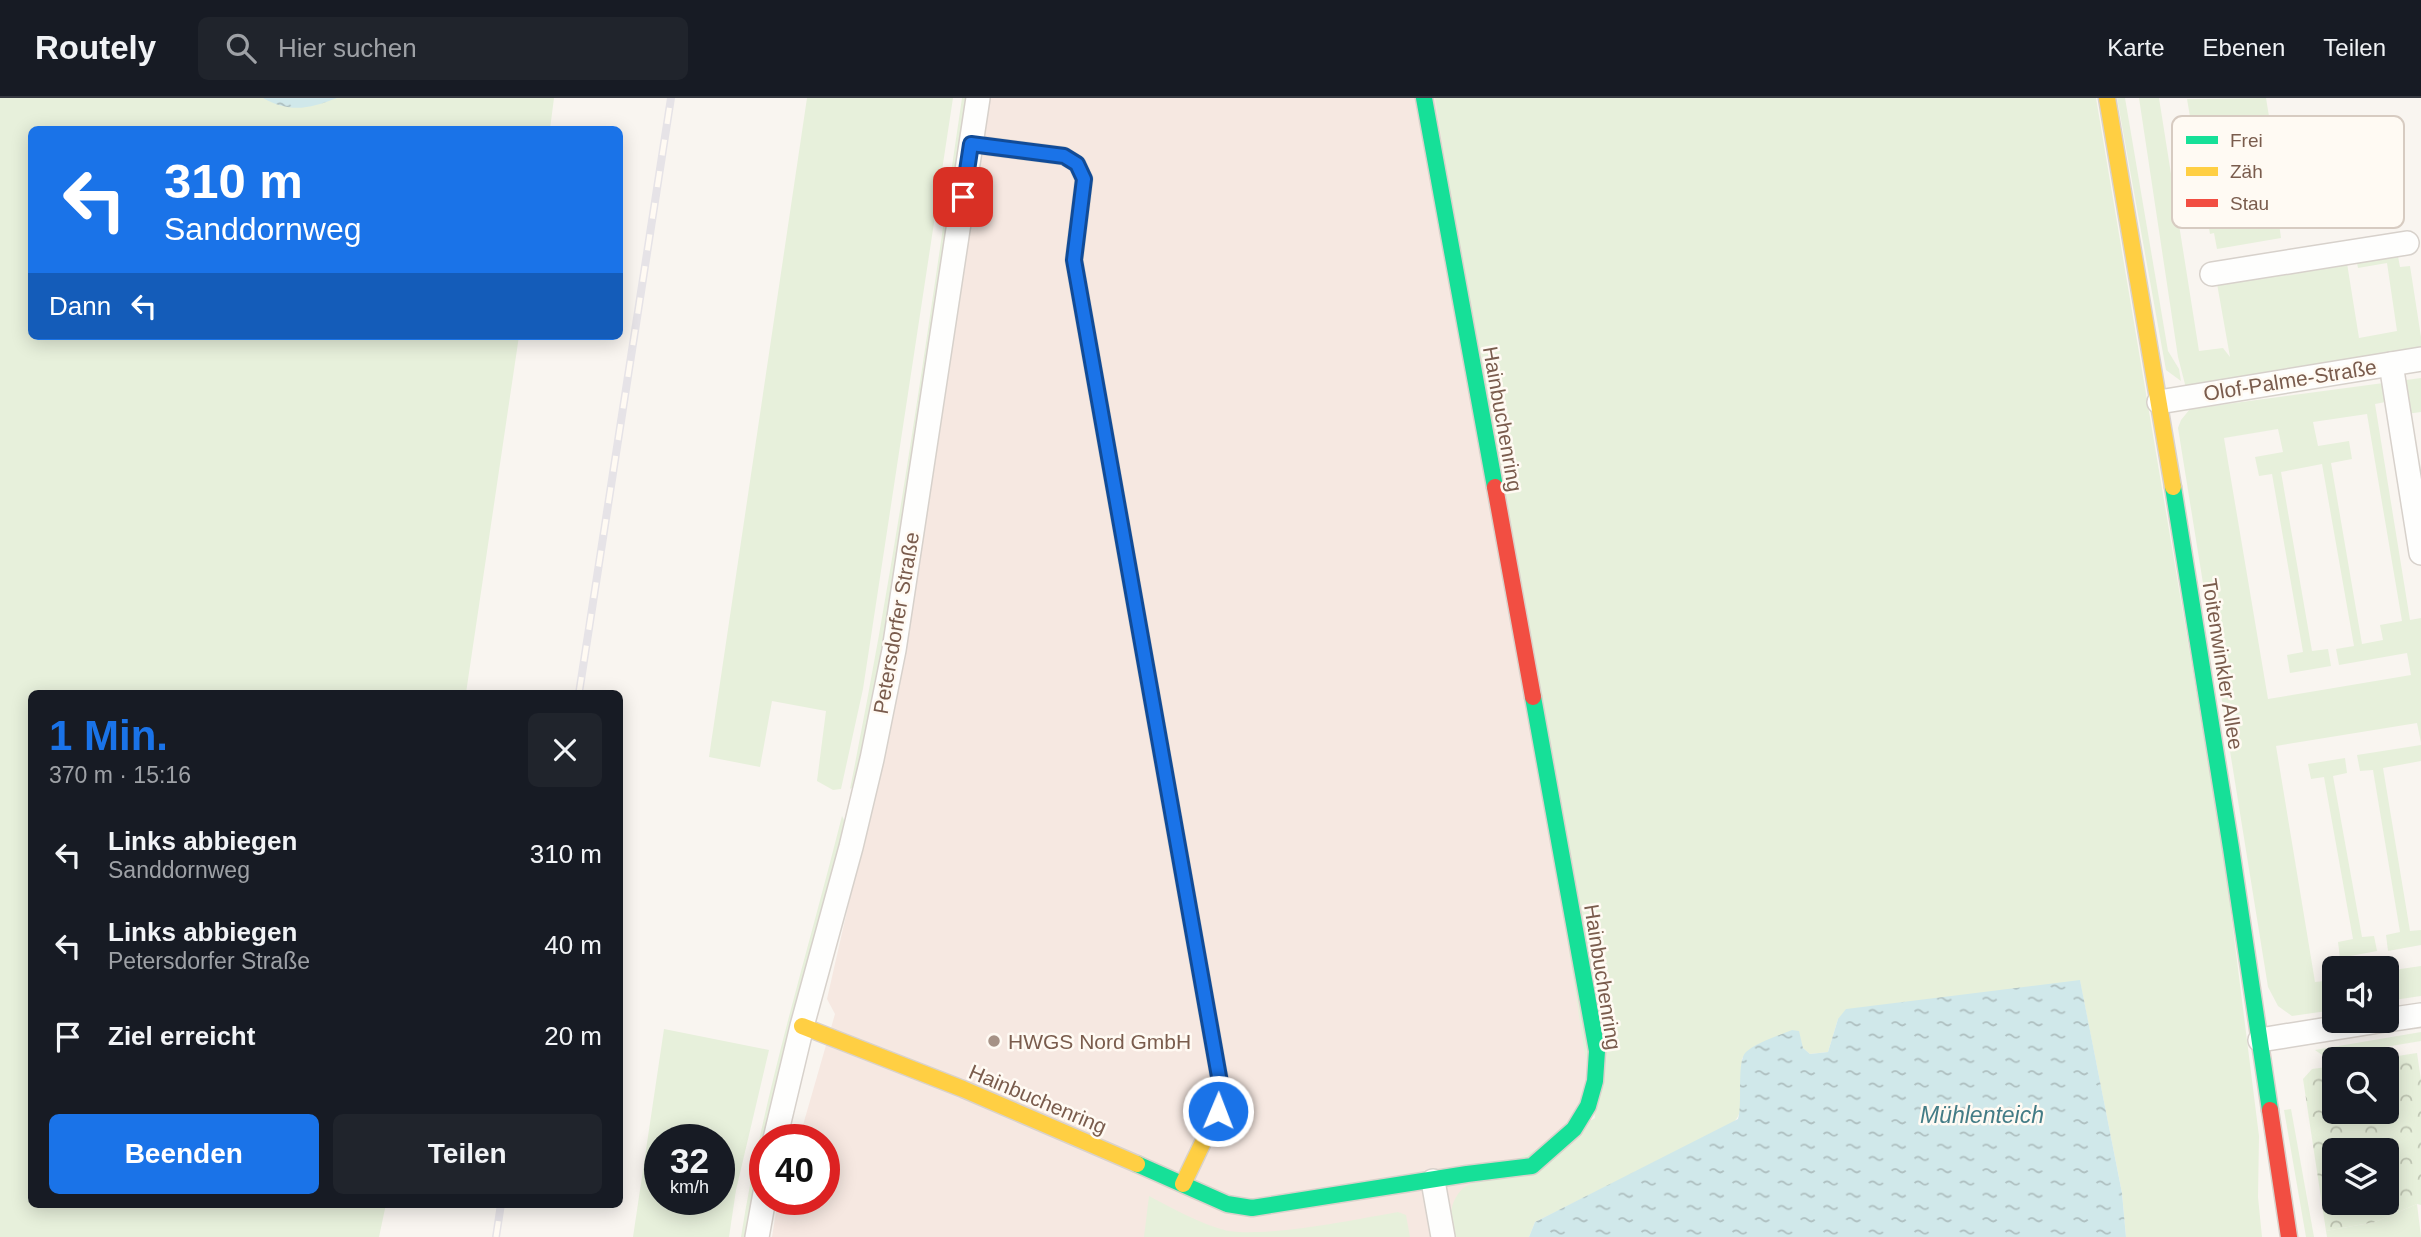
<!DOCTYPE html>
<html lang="de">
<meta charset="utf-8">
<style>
:root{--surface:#171b24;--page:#20242c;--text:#f1f3f6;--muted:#9ea1a6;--line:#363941;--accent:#1a73e8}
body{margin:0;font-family:Helvetica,sans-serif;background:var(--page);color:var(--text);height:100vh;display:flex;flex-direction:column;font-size:26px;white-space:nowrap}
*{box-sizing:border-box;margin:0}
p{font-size:23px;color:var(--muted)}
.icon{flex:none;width:38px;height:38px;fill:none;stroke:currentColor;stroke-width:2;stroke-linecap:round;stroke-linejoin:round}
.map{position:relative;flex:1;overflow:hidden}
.sheet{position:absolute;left:28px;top:592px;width:595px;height:518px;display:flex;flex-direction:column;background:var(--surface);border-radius:10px;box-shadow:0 4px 18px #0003}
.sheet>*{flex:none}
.banner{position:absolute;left:28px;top:28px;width:595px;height:214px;border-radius:10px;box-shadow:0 4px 18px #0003;background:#1a73e8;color:#fff;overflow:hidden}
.controls{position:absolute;left:2322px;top:858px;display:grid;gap:14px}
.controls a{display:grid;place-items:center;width:77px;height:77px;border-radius:10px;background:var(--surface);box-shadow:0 4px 18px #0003;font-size:35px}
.speed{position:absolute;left:644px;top:1026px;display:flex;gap:14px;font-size:35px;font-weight:700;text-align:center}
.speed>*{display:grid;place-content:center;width:91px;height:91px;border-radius:50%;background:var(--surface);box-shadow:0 4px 18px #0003;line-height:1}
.speed small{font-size:18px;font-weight:400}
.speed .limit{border:10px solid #d22;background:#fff;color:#111}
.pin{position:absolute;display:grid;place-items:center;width:60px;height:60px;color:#fff;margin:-30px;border-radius:14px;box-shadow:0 4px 10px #0006}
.me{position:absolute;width:77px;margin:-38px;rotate:1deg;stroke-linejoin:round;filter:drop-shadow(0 0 5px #0008)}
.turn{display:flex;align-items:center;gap:24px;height:147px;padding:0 21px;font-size:32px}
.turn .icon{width:91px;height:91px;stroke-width:2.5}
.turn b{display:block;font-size:49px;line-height:60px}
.then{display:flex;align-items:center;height:66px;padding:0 21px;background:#0003;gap:14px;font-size:26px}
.round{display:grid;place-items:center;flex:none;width:74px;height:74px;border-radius:10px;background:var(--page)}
.summary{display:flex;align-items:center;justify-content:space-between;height:119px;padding:0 21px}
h1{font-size:42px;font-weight:600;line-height:52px;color:var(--accent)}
.cta{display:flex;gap:14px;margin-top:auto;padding:14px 21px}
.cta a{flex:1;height:80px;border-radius:10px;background:var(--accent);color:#fff;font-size:28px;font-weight:600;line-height:80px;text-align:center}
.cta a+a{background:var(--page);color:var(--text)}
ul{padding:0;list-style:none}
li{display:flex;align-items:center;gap:21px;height:91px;padding:0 21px}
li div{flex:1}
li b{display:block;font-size:26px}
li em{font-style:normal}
header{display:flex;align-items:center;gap:42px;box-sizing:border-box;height:98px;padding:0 35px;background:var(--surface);border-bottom:2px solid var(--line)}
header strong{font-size:33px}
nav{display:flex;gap:38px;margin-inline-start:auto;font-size:24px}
.search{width:490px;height:63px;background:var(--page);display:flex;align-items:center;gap:18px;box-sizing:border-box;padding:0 24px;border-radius:10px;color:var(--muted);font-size:26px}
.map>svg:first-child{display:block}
</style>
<header>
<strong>Routely</strong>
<div class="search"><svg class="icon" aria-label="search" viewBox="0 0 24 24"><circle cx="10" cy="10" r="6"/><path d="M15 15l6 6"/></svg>Hier suchen</div>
<nav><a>Karte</a><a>Ebenen</a><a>Teilen</a></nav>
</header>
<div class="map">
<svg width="2421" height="1139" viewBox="0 0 2421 1139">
<defs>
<pattern id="forest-crowns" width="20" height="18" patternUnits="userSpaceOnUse" patternTransform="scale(1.75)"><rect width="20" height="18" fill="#e7f0db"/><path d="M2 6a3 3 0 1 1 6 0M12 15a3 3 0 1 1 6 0" fill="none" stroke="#c0c6b4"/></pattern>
<pattern id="water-ripples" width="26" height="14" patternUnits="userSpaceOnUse" patternTransform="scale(1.75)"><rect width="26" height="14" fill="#d0e8ea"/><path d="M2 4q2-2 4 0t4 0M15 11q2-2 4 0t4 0" fill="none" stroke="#aebfc0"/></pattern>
</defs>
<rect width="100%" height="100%" fill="#f9f5f0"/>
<path fill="#f6e8e1" d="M990 0H1435L1607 993 1454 1139H772L778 1101H824V1041H799L835 916 827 901 900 580Z"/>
<g fill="#e7f0db" fill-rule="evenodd">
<path d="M0 0H554L550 31 32 32V238H519L466 595H32V1106H386L379 1139H0Z"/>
<path d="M807 0H953L863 591 841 691 833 692 817 683 826 613 772 603 760 669 709 659Z"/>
<path d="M962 0H967L875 594 858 685 850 691C896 462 928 231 962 0Z"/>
<path d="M1435 0H2096L2223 751 2259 1038 2258 1099 2262 1139H2126L2122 1095 2080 883 1838 921 1828 954 1810 956 1803 950 1798 933 1742 960C1741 979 1748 1013 1732 1026L1535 1124 1529 1139H1454C1450 1119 1448 1106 1463 1090L1595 1020Z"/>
<path d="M2117 0H2125L2168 253 2179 271 2181 283 2166 272Z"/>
<path d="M2139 0H2159L2199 253 2223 250 2230 259 2216 180 2346 159 2359 240 2397 233 2387 165 2358 170 2356 160 2397 153 2400 169 2410 168 2421 239V261L2188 298 2178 259Z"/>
<path d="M2266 0 2286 123 2279 125 2281 140 2217 151 2214 135 2210 136 2187 1Z"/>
<path d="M2421 280V314L2399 317 2396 302 2375 306 2410 522 2421 520V645L2417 625 2276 648 2315 884 2334 882V912L2292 918 2278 908 2268 889 2178 330 2181 322 2190 311ZM2367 316 2402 523 2380 527 2383 542 2362 546 2331 365 2352 361 2349 343 2318 348 2313 324ZM2278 331 2283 354 2255 359 2259 378 2272 376 2303 554 2287 557 2290 575 2331 568 2328 551 2312 553 2281 374 2322 366 2354 548 2336 551 2339 567 2407 555 2411 577 2268 601 2224 340Z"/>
<path d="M2421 647V663L2383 670 2410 833 2421 832V847L2388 853 2386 837 2400 834 2373 672 2360 673 2357 657Z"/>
<path d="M2345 660 2347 675 2333 678 2362 839 2374 838 2377 853 2340 860 2338 844 2353 841 2324 679 2311 681 2308 666Z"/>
<path d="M842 718 846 726 765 1041 749 1139H741C763 997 807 858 842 718Z"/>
<path d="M2421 868V898L2387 903V873Z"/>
<path d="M664 931 769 952 736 1092 729 1139H633ZM660 1041H719V1101H660Z"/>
<path d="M2421 934V943L2325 959 2315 952Z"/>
<path d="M2291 1011 2314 1139H2306L2284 1012Z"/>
<path d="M1149 1098C1174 1111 1200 1126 1228 1133 1272 1139 1352 1122 1398 1114L1406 1117 1410 1139H1144Z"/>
<path d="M2417 1106 2421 1139H2327L2326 1133 2375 1124Z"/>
</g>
<path fill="url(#forest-crowns)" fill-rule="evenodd" d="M2417 955 2421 982V1107L2417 1106 2375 1124 2326 1133 2303 981 2312 971 2334 968V1013H2387V961H2378ZM2334 1052H2387V1104H2334Z"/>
<g fill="url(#water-ripples)">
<path d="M263 0H337C309 11 290 15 263 0Z"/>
<path d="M2080 882 2122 1095 2126 1139H1529L1535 1124 1738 1021C1743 1005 1736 963 1746 954 1755 945 1780 937 1792 932L1799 933 1803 950 1810 956 1828 954 1838 921 1846 911Z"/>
</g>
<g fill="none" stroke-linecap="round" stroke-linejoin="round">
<g stroke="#d7d1cb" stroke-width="26">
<g id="street">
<path d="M2212 176 2407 145"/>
<path d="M2391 266 2421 455"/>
<path d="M2159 304 2421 261"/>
<path d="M2387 922 2421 917"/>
<path d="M2260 942 2385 922"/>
<path d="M775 1041 802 928 851 749 872 661 894 552 978 0"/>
<path d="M1433 1083 1443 1139"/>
<path d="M757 1139 765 1095"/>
</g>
</g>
<g stroke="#d9d2cb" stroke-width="19">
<g id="fast">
<path d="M1424 0 1495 389"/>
<path d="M971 46 1064 58 1077 66 1084 81 1074 162 1173 720"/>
<path d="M2173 389 2231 750 2270 1012"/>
<path d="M1137 1066 1227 1106 1252 1110 1467 1076 1532 1068 1574 1031 1588 1008 1595 983 1597 953 1533 599"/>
</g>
</g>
<g stroke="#d9d2cb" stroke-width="19">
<g id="slow">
<path d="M2107 0 2173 389"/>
<path d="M1173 720 1221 990 1218 1013 1183 1086"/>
<path d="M802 928 963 991 1137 1066"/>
</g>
</g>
<g stroke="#d9d2cb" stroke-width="19">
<g id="jam">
<path d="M1495 389 1533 599"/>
<path d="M2270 1012 2289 1139"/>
</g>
</g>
<use href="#street" stroke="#fefefd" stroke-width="23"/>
<use href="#fast" stroke="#16e098" stroke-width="16"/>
<use href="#slow" stroke="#ffcf43" stroke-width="16"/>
<use href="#jam" stroke="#f24e42" stroke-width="16"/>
<g stroke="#e6e3e7" stroke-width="8">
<g id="rail">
<path d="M579 595 671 0"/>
<path d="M496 1139 501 1106"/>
</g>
</g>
<use href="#rail" stroke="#fffaf3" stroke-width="5" stroke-dasharray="16" stroke-linecap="butt"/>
</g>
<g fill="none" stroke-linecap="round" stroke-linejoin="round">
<g stroke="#114b97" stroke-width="18">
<path id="route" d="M963 99 971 46 1064 58 1077 66 1084 81 1074 162 1221 990 1218 1013"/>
</g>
<use href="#route" stroke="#1a73e8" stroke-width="12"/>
</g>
<circle fill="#a69286" stroke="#fffaf3" stroke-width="2.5" cx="994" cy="943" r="7"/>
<g text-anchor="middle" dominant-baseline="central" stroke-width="5" stroke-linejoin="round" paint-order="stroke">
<g font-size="21" fill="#7a5c4d" stroke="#fffaf3">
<text transform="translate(2290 282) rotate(-9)">Olof-Palme-Straße</text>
<text transform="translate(1503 321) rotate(80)">Hainbuchenring</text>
<text transform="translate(896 525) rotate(-80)">Petersdorfer Straße</text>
<text transform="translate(2223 566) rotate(81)">Toitenwinkler Allee</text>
<text transform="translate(1603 879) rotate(81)">Hainbuchenring</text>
<text transform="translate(1038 1001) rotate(23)">Hainbuchenring</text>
</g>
<g font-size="21" fill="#7a5c4d" stroke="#fffaf3" text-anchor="start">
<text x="1008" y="943">HWGS Nord GmbH</text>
</g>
<g font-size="23" font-style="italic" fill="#437c86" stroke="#fffaf3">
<text x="1982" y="1017">Mühlenteich</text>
</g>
</g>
<rect x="2172" y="18" width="232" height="112" rx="10" fill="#fffaf3" stroke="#d7cbc1" stroke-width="2"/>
<rect x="2186" y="38" width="32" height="8" fill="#16e098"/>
<rect x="2186" y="69" width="32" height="9" fill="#ffcf43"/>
<rect x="2186" y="101" width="32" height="8" fill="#f24e42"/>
<g font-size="19" fill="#7a5c4d">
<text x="2230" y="49">Frei</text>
<text x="2230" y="80">Zäh</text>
<text x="2230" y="112">Stau</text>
</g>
</svg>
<div class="controls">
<a><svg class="icon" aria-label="sound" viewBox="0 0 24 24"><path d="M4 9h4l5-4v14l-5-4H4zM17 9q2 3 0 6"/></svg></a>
<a><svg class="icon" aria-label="search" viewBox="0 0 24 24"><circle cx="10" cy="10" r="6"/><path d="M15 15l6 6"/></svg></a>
<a><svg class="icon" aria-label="layers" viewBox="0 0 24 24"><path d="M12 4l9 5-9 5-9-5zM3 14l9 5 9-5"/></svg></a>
</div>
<div class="speed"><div>32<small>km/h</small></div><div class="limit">40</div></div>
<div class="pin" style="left:963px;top:99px;background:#d93025"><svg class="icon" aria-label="arrive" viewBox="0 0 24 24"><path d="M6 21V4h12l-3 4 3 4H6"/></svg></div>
<svg class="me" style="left:1218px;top:1013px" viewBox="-20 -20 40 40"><circle r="17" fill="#1a73e8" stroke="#fff" stroke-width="3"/><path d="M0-11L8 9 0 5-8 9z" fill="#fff"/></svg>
<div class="banner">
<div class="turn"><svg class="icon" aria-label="left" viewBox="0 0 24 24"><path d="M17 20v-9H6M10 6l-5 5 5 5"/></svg><div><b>310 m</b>Sanddornweg</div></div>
<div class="then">Dann<svg class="icon" aria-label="left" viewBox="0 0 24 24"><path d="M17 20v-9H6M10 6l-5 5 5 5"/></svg></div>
</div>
<section class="sheet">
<div class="summary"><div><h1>1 Min.</h1><p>370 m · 15:16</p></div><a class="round"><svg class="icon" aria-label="close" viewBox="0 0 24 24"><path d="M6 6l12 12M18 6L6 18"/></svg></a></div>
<ul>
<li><svg class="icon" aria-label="left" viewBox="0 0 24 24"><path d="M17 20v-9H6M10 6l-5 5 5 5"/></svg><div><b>Links abbiegen</b><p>Sanddornweg</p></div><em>310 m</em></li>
<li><svg class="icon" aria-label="left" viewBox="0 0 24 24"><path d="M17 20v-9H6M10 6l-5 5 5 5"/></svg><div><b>Links abbiegen</b><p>Petersdorfer Straße</p></div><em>40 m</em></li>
<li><svg class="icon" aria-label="arrive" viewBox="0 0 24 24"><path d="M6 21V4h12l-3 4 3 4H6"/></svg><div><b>Ziel erreicht</b></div><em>20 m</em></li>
</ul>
<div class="cta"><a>Beenden</a><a>Teilen</a></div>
</section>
</div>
